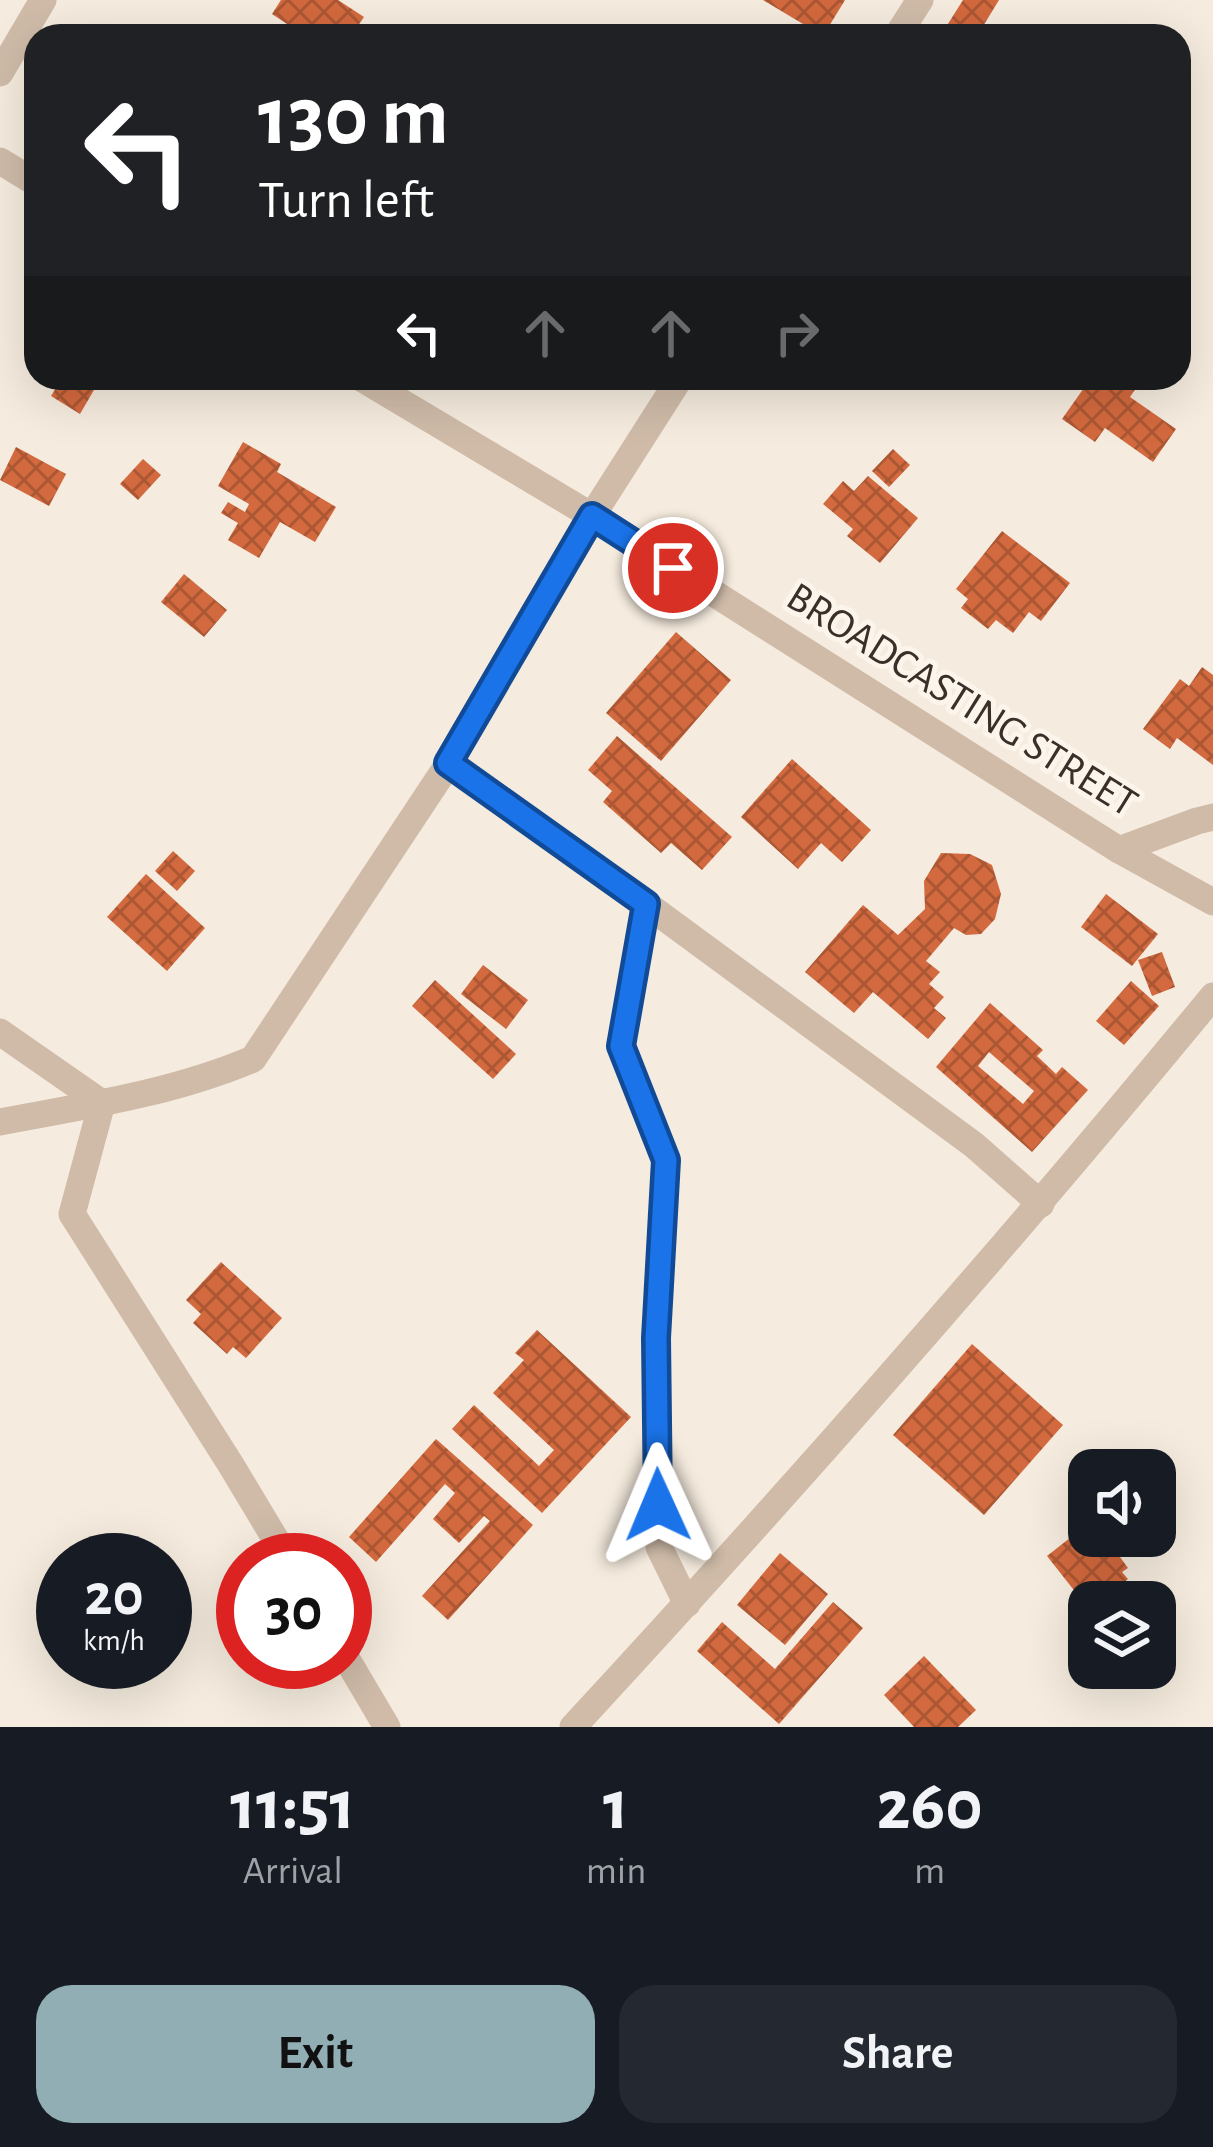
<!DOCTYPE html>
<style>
:root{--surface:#171b24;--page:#242831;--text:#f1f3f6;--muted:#9ea1a6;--accent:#90aeb3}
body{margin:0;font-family:"Alegreya Sans",sans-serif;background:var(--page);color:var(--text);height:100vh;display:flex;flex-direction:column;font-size:45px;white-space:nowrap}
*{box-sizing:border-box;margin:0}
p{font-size:39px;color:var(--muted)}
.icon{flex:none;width:66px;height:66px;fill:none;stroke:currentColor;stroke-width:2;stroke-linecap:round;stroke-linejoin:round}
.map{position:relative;height:1727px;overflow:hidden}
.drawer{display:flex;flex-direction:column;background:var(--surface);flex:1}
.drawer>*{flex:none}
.guide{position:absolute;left:24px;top:24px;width:1167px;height:366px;border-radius:36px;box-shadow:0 12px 48px #0002;background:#202124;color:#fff;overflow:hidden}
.buttons{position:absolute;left:1068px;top:1449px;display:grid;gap:24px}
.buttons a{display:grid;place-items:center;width:108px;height:108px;border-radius:24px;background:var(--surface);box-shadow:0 12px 48px #0002;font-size:60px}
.speed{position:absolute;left:36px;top:1533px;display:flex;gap:24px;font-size:60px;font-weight:700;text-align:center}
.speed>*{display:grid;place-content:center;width:156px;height:156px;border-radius:50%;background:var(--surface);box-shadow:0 12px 48px #0002;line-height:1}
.speed small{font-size:30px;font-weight:400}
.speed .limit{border:18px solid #d22;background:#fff;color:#111}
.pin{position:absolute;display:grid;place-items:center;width:102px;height:102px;color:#fff;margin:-51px;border:6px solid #fff;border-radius:50%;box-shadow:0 3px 12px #0007}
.me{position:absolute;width:132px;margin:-66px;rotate:359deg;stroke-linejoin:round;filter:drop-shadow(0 0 9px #0008)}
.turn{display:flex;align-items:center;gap:42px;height:252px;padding:0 36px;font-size:54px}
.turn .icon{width:156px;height:156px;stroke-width:2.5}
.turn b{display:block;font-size:84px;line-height:102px}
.lanes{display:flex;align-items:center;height:114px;padding:0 36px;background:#0003;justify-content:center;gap:60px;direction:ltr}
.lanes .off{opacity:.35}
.eta{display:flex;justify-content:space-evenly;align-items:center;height:204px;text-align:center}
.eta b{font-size:72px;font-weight:700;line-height:84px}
.action{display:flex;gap:24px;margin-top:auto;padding:24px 36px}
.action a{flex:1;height:138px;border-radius:36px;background:var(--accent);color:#111;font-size:48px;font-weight:700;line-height:138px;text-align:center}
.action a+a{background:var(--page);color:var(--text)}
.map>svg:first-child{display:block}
</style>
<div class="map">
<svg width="1213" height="1727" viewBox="0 0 1213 1727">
<defs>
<pattern id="building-cross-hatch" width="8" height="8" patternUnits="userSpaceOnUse" patternTransform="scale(3)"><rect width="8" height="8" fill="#d3693e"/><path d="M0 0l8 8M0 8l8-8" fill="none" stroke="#ac5734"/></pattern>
</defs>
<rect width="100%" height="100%" fill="#f5ebde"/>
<g fill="url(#building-cross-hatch)" fill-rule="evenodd">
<path d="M281 0H338L364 17 351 36H305L272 14Z"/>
<path d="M763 0H845L823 36Z"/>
<path d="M963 0H999L977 36H961L946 27Z"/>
<path d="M62 378H101L80 414 51 396Z"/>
<path d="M1091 378H1143L1130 397 1176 429 1153 462 1105 428 1095 442 1062 419Z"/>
<path d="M243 442 281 464 277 472 336 507 315 542 280 522 259 558 228 540 238 523 221 513 228 502 245 512 249 504 218 486Z"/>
<path d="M16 447 66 474 49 506 0 480Z"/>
<path d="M893 449 910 465 889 487 872 471Z"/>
<path d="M143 459 161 475 138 500 120 484Z"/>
<path d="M868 476 918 518 880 563 847 536 853 529 823 504 843 481 854 491Z"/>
<path d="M1002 531 1070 583 1041 621 1029 612 1013 633 996 620 988 629 961 608 968 599 956 589Z"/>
<path d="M184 574 227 610 204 637 161 602Z"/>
<path d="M676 632 731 680 661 761 606 713Z"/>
<path d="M1202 667 1213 675V765L1177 738 1170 749 1143 729 1180 679 1189 686Z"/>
<path d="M617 736 732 837 702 870 671 843 661 853 603 802 612 791 588 770Z"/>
<path d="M792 759 871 830 842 862 821 843 798 869 741 817Z"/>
<path d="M173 851 195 871 177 891 155 871Z"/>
<path d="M941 853 970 854 992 865 1001 894 995 919 981 934 966 935 954 928 926 961 940 972 929 984 944 997 934 1008 946 1018 928 1039 873 992 854 1013 805 972 863 905 898 935 925 909 924 881Z"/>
<path d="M146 874 205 928 167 971 107 917Z"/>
<path d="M1106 894 1158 934 1132 966 1081 927Z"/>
<path d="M1162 952 1175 987 1152 996 1138 960Z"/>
<path d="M483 965 528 1000 506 1029 461 994Z"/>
<path d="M435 980 516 1054 493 1079 412 1006Z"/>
<path d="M1131 981 1159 1006 1124 1045 1096 1021Z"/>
<path d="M990 1003 1043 1050 1037 1056 1056 1074 1062 1067 1088 1090 1032 1152 936 1067ZM989 1052 1034 1091 1023 1104 978 1066Z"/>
<path d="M221 1262 282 1318 246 1358 233 1347 227 1354 193 1323 201 1314 186 1300Z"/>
<path d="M537 1330 631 1417 542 1513 452 1429 474 1405 539 1466 554 1450 493 1393 524 1360 515 1353Z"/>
<path d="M972 1344 1063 1425 984 1515 893 1435Z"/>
<path d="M436 1439 533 1525 448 1620 422 1596 490 1521 484 1516 459 1543 433 1519 455 1493 445 1484 376 1562 349 1537Z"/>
<path d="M1089 1523V1536H1116L1128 1551 1120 1557 1128 1568 1122 1572 1128 1579 1115 1590 1109 1583 1084 1603 1047 1556Z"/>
<path d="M780 1553 828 1594 785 1645 737 1605Z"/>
<path d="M833 1602 863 1628 779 1724 697 1651 722 1622 775 1669Z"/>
<path d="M924 1656 976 1710 958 1727H914L884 1695Z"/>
</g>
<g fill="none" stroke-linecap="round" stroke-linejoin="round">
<g stroke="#cfbba8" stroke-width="27">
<path d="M897 36 920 0"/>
<path d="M0 73 43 0"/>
<path d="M0 161 36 183"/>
<path d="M361 378 592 516 1119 850 1213 902"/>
<path d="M449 763 646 904 974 1145 1041 1204"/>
<path d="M1119 850 1197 821 1213 817"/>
<path d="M646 904 621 1046 666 1160 656 1338 659 1547 687 1604"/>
<path d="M0 1032 102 1103"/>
<path d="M102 1103 72 1214 231 1465 288 1560"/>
<path d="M0 1122C85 1106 173 1093 253 1059L449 763 592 516 680 378"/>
<path d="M345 1656 387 1727"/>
<path d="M573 1727C793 1489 1007 1246 1213 996"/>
</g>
</g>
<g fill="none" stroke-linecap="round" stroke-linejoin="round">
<g stroke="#114b97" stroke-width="30">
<path id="route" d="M658 1505 656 1338 666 1160 621 1046 646 904 448 763 592 516 673 568"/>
</g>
<use href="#route" stroke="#1a73e8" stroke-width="21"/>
</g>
<g text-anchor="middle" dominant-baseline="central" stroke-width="10" stroke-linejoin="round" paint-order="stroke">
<g font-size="42" fill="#3b2f29" stroke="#fcf5eb">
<text transform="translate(962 700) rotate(32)">BROADCASTING STREET</text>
</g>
</g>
</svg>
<div class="buttons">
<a><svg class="icon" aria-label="sound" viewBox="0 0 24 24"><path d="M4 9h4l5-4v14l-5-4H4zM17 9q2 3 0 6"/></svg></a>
<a><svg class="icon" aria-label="layers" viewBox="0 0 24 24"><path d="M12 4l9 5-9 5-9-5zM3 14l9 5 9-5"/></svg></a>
</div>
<div class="speed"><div>20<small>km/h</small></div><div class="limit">30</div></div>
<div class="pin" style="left:673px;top:568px;background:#d93025"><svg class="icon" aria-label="arrive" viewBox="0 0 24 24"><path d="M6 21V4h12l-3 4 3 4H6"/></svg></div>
<svg class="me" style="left:658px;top:1505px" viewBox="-20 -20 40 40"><path d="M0-17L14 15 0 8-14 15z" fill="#1a73e8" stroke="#fff" stroke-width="4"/></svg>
<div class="guide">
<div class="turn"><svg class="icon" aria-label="left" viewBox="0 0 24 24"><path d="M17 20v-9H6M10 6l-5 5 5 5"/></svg><div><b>130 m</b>Turn left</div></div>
<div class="lanes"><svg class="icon" aria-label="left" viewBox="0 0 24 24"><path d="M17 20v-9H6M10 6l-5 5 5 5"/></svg><svg class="icon off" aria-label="ahead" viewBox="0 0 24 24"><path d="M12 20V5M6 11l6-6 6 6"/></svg><svg class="icon off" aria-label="ahead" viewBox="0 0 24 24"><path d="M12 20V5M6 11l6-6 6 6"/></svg><svg class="icon off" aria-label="right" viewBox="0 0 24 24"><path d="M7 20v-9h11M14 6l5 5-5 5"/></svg></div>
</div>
</div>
<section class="drawer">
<div class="eta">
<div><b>11:51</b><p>Arrival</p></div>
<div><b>1</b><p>min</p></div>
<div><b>260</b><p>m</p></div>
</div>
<div class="action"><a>Exit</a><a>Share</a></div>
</section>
